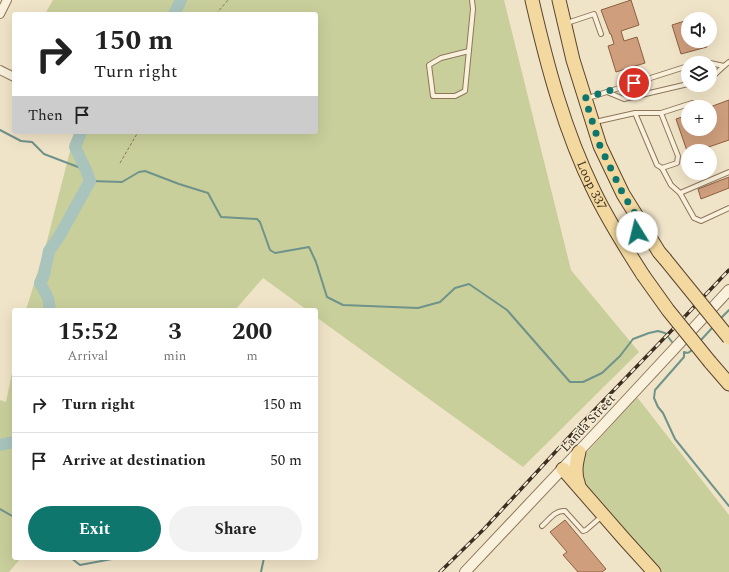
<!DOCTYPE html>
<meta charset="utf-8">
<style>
:root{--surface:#fff;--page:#f2f2f2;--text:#222;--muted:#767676;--line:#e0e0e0;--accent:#0f766e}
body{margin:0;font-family:Spectral,serif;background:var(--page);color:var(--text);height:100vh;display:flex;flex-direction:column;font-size:15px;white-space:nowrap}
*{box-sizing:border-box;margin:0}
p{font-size:13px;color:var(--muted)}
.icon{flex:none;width:22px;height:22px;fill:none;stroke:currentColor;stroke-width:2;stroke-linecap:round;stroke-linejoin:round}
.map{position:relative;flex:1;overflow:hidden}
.panel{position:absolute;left:12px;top:308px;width:306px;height:252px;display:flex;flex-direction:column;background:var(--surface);border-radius:4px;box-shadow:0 4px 16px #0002}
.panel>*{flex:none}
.top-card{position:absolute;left:12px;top:12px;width:306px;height:122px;border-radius:4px;box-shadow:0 4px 16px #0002;background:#fff;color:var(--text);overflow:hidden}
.controls{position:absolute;left:681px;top:12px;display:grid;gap:8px}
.controls a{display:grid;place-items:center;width:36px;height:36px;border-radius:50%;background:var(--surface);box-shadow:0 4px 16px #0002;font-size:20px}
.pin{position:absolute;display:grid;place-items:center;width:34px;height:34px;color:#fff;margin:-17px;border:2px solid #fff;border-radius:50%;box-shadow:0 1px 4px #0007}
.me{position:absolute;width:44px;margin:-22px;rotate:351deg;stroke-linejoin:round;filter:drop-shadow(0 0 3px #0008)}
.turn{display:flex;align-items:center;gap:14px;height:84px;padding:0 16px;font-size:18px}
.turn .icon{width:52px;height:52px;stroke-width:2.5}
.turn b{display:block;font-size:28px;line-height:34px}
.then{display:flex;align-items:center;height:38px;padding:0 16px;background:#0003;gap:8px;font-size:15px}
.eta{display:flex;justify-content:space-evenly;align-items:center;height:68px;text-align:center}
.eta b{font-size:24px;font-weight:700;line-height:28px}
.button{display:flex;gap:8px;margin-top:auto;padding:8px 16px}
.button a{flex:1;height:46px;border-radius:24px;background:var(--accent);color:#fff;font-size:16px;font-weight:700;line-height:46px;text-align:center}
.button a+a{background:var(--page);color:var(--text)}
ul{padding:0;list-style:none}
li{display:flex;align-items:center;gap:12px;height:56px;padding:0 16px;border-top:1px solid var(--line)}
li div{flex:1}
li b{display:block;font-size:15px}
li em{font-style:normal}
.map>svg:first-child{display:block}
</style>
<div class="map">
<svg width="729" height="572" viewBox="0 0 729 572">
<rect width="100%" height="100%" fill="#f0e4c8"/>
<g fill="#c9cf9b">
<path d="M53 0H504L571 270 639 352 523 467 316 317V310H307L263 278 235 310H26L47 241 70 151 76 132H316V14H45Z"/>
<path d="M14 363V558H21L9 572H0V400L6 402Z"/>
<path d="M637 397 729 515V572H661L588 493 580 479V460Z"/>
</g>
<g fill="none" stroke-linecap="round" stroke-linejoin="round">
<g stroke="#6f938a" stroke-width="2">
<path d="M0 130 21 141 32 142 44 154 86 170"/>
<path d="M90 181 122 182 139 172 145 171 179 184 208 193 221 217 257 219 260 222 270 250 275 253 309 247 316 262 327 297 343 305 418 308 440 302 455 288 469 284 507 310 570 382H583L602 373 620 356 633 339 649 333 658 331 665 333 672 342"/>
<path d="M720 319 729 310"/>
<path d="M700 341 713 327"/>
<path d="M693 349C690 352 688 354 684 352V357L655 390 654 398 658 407 663 413 675 439 729 506"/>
<path d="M0 509 14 517"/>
<path d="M71 558 80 565 112 559 114 558"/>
<path d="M261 572 264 558"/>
</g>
<g stroke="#a9c4bc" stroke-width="12">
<path d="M174 14 181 0"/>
<path d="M50 310 48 298 40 283 44 275 49 251 60 235 90 181 86 170 75 147 81 132"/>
<path d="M0 445 14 442"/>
</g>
</g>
<g fill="#cf9f7d" stroke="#8d5f41">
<path d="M631 0 639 25 621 31 624 41 637 37 645 63 616 72 608 46 614 44 611 34H610L601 10Z"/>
<path d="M688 20V41H705L707 47 681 54 672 25Z"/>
<path d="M729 100V140L697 151H687L676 119 688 115V129H710V107Z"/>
<path d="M729 177V188L701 199 698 189Z"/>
<path d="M565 520 606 569 602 572H578L563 555 567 552 550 532Z"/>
</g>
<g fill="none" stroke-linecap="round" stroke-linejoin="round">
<g stroke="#8d765c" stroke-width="6">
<g id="service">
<path d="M567 23 594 14 601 34"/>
<path d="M469 51 441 58 429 65 433 96H455L465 91 473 9 472 0"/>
<path d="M696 63 700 62 708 63"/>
<path d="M710 63 724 66 710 79"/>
<path d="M724 66 729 62"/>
<path d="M607 92 624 99 688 84"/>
<path d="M588 98 688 66"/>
<path d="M635 113 657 165 662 168 677 163 678 156 661 113"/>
<path d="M595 122 635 113H661L692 103"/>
<path d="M662 168 671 185 680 193 694 218 701 221 729 208"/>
<path d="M680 193 729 172"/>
<path d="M542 526C549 520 555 510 565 511L583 531 586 530 601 517"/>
</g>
</g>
<g stroke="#8d765c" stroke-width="10">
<g id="minor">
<path d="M0 14 7 0"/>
<path d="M0 70 14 77"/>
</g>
</g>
<g stroke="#8d765c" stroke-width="12">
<path id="tertiary" d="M465 572 598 431 729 290"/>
</g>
<g stroke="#5b4430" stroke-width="15">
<g id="primary">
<path id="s1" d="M532 0C547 65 564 130 594 191 608 220 625 247 643 275"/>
<path d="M559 0 573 60 600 146 623 194 659 252 665 259"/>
<path d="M616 229C618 232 620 235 623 236 630 241 638 236 638 227 638 224 637 221 636 218"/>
<path d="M710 362 729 384"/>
<path d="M579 452C576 464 574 474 579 486"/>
<path d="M563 469 625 540 654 572"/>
</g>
</g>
<g stroke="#8d765c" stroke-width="1" stroke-dasharray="3 2" stroke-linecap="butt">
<path d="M216 14 228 0"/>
<path d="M120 163 138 132"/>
</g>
<use href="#service" stroke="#faf1dc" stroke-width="4"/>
<use href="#minor" stroke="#faf1dc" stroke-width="8"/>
<use href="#tertiary" stroke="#faf1dc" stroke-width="10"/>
<use href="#primary" stroke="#f3d9a0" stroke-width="13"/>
<g stroke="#3d2e20" stroke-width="3.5">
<path id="rail" d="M440 572 484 529 583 422 673 329 729 270"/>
</g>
<use href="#rail" stroke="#f7eed8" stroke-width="2" stroke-dasharray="6" stroke-linecap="butt"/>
<g stroke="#5b4430" stroke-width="15" stroke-linecap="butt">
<g id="primary-bridge">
<path d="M665 259 729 338"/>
<path d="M643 275 668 310 710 362"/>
</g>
</g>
<use href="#primary-bridge" stroke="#f3d9a0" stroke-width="13"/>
</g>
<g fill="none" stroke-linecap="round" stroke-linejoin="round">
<path stroke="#0f766e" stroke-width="7" stroke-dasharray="0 12.6" d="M634 83 585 98 600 146 623 194 636 215 638 229 637 232"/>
</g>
<g text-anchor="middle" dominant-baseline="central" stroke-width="3" stroke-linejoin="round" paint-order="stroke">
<g font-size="13" fill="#3d2e20" stroke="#f7eed8">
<text stroke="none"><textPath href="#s1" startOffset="195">Loop 337</textPath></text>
<text transform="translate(588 423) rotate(-47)">Landa Street</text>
</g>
</g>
</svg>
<div class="controls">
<a><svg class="icon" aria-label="sound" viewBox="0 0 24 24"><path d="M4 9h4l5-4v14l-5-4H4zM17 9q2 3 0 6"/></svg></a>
<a><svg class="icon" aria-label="layers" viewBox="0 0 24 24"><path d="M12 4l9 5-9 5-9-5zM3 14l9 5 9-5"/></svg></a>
<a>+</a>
<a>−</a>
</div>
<div class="pin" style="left:634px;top:83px;background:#d93025"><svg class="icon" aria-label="arrive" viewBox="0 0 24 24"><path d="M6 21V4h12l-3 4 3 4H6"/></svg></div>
<svg class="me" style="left:637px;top:232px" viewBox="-20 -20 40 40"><circle r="19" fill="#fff"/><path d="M0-13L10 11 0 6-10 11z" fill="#0f766e"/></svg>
<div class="top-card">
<div class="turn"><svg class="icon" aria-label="right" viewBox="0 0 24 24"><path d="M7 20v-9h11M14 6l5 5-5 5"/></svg><div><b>150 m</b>Turn right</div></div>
<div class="then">Then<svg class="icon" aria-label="arrive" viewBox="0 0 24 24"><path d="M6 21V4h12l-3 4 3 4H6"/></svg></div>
</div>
<section class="panel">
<div class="eta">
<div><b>15:52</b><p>Arrival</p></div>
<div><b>3</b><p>min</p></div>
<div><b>200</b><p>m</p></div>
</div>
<ul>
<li><svg class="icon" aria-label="right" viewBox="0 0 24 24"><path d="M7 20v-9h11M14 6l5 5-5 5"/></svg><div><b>Turn right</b></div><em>150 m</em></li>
<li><svg class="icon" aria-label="arrive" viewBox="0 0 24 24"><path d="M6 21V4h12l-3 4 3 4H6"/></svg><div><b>Arrive at destination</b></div><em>50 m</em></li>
</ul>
<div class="button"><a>Exit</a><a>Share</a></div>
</section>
</div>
